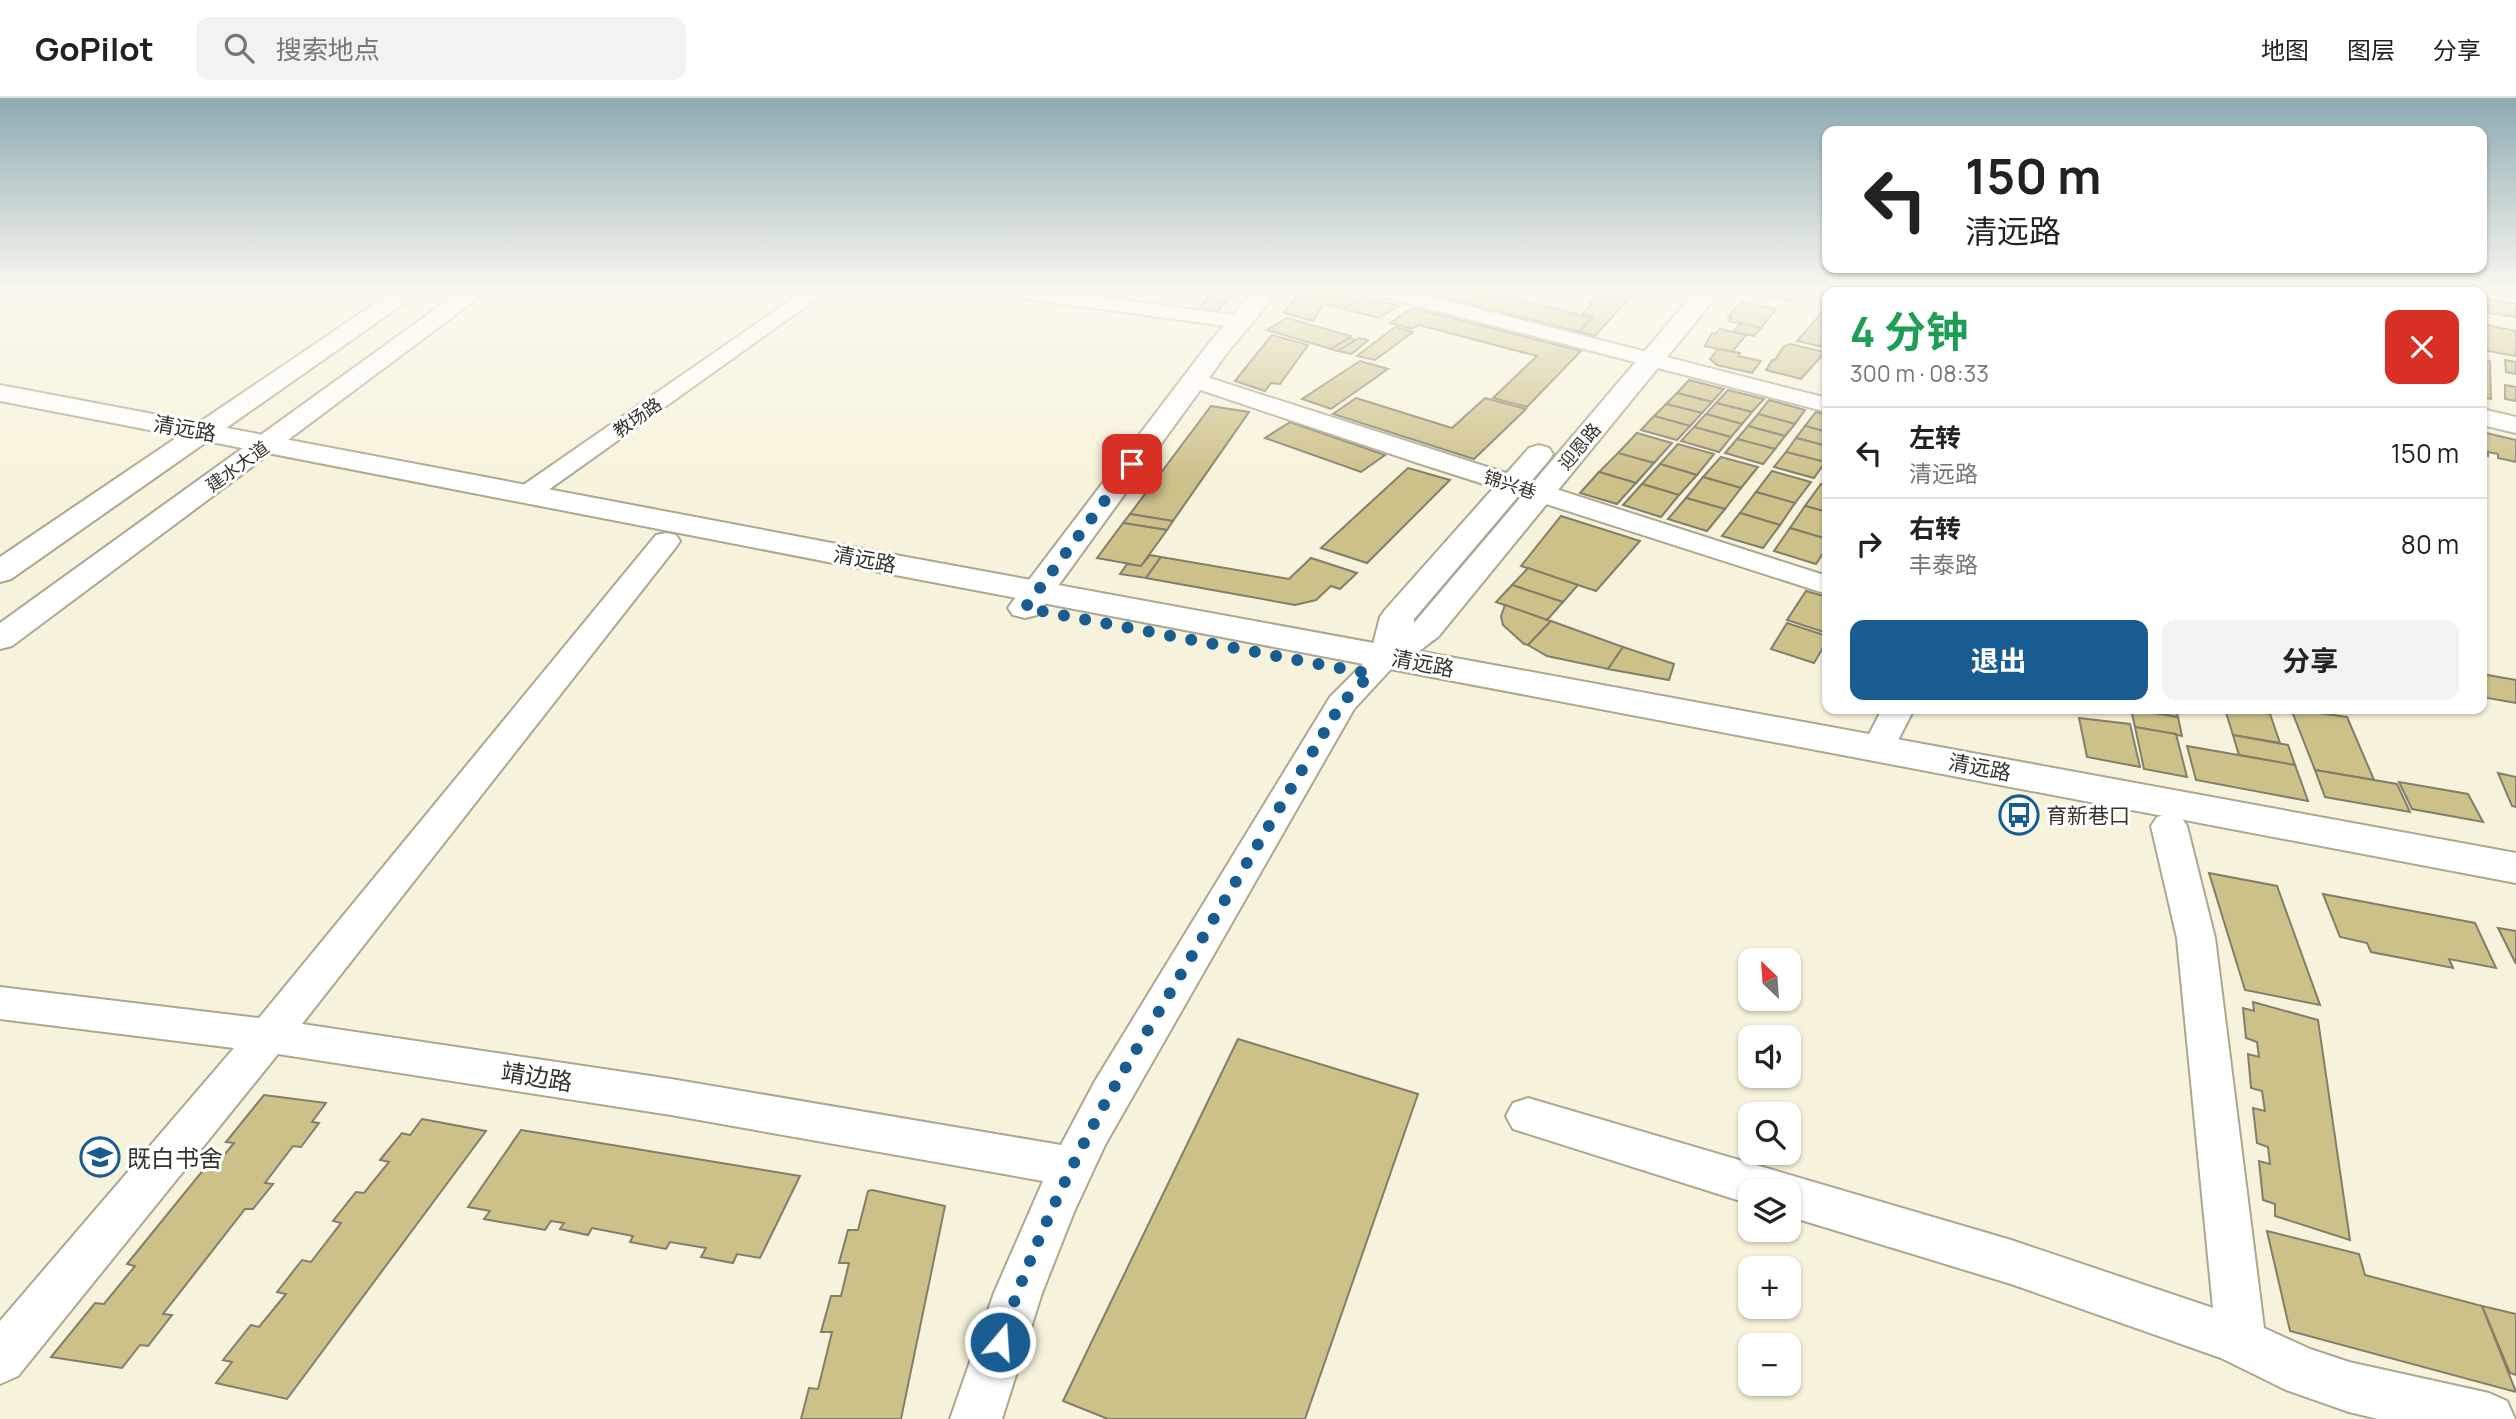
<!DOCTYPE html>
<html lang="zh">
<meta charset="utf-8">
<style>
:root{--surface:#fff;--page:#f2f2f2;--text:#222;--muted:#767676;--line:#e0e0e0;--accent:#195c91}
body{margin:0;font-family:Manrope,"Noto Sans SC",sans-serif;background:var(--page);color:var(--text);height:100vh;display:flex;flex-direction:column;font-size:26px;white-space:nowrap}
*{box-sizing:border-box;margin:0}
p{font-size:23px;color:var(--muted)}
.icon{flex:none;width:38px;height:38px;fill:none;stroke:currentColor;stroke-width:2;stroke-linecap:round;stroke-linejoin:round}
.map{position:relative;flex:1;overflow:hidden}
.details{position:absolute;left:1822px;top:189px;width:665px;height:427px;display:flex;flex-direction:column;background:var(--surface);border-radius:14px;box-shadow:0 2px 5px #0004}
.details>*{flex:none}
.banner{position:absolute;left:1822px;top:28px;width:665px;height:147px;border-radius:14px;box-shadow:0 2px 5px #0004;background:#fff;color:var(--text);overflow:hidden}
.needle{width:46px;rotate:335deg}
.buttons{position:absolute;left:1738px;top:850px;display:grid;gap:14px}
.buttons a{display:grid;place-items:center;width:63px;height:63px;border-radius:14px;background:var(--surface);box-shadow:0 2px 5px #0004;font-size:35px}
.pin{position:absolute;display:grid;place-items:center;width:60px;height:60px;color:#fff;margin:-30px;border-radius:14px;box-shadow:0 4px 10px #0006}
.me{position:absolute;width:77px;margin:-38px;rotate:18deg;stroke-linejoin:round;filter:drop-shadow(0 0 5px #0008)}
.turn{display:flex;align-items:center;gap:24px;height:147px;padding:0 28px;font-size:32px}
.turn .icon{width:91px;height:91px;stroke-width:2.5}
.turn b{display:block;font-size:49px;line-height:60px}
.round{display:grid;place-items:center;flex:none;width:74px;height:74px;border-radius:14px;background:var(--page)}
.summary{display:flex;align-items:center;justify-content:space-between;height:119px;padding:0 28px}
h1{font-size:42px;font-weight:700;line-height:52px;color:#1e9e55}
.primary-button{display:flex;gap:14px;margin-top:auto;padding:14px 28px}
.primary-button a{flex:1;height:80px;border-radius:14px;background:var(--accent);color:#fff;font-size:28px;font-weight:700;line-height:80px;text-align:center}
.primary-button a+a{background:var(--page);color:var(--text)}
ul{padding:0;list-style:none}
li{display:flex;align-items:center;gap:21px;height:91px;padding:0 28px;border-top:2px solid var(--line)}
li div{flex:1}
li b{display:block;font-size:26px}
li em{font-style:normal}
header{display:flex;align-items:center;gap:42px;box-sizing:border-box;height:98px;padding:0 35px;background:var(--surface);border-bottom:2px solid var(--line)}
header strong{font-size:33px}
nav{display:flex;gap:38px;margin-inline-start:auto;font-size:24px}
.search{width:490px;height:63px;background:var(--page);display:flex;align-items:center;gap:18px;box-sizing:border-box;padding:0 24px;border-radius:14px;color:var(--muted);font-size:26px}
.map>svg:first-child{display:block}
</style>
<header>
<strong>GoPilot</strong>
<div class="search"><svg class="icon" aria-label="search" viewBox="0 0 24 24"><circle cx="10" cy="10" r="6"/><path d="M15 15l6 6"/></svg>搜索地点</div>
<nav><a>地图</a><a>图层</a><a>分享</a></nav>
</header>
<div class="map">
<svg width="2516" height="1321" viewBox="0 0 2516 1321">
<rect width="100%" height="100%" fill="#f7f2db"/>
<g fill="#cdc18a" stroke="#827e69" stroke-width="2">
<path d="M1213 194H1234L1216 215 1197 213Z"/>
<path d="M1299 194H1347L1363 199 1344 211 1330 207 1322 208 1313 223 1284 215Z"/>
<path d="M1456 194H1490L1592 220 1579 234 1447 201Z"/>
<path d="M1602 194H1635L1595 238 1579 234 1593 219 1582 216 1593 205 1589 204Z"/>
<path d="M1764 194H1797L1790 203 1762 197Z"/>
<path d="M1363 199 1398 208 1379 220 1344 211Z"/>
<path d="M2482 200 2516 206V219L2482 214Z"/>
<path d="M1744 204 1776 211 1761 230 1729 223 1731 219H1728L1739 206Z"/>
<path d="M1827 209V250L1797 243Z"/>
<path d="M1412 210 1581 253 1527 309 1493 300 1537 258 1419 227 1412 231 1390 225Z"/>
<path d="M1287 220 1351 238 1331 251 1267 232Z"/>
<path d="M1741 225 1761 230 1754 238 1733 234Z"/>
<path d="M2482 226 2516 233V258L2482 252Z"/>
<path d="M1395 229 1413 234 1375 262 1357 258Z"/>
<path d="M1720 231 1746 237 1732 254 1705 248 1712 235 1715 236Z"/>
<path d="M1272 237 1308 247 1280 286 1271 285 1265 293 1235 283Z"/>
<path d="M1349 240 1356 242 1338 253 1331 251Z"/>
<path d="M1359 240 1368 242 1352 256 1338 253Z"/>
<path d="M1790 246 1825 254 1801 281 1766 272 1772 262H1775L1784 248Z"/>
<path d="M1718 251 1740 255 1738 258 1761 263 1752 275 1717 267 1710 261Z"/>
<path d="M2482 261 2490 263 2491 301 2482 299Z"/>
<path d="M2505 262 2516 264V276L2506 274Z"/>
<path d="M1360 263 1388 271 1331 311 1302 301Z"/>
<path d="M1689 282 1724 291 1712 304 1677 295Z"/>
<path d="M2505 287 2516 289V303L2505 301Z"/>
<path d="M1728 292 1764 301 1752 314 1716 305Z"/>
<path d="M1677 295 1712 304 1702 315 1666 306Z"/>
<path d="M1356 300 1452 330 1485 300 1526 311 1474 361 1333 316Z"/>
<path d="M1769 302 1805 312 1795 326 1758 316Z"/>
<path d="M1716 305 1752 314 1742 326 1706 316Z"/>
<path d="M1666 306 1702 315 1690 328 1654 318Z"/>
<path d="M1211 308 1249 314 1173 423 1130 416Z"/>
<path d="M1816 314 1827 317V334L1805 328Z"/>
<path d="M1706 316 1742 326 1731 339 1694 329Z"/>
<path d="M1758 316 1795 326 1785 338 1748 328Z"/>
<path d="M1654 318 1690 328 1677 342 1641 332Z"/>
<path d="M1290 324 1385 357 1361 374 1265 340Z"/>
<path d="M1748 328 1785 338 1775 351 1737 341Z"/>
<path d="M1805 328 1827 334V348L1796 340Z"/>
<path d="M1694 329 1731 339 1719 354 1681 343Z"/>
<path d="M2482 334 2516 342V364L2498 360V356L2488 354V358L2482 356Z"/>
<path d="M1637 335 1672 345 1654 365 1618 355Z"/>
<path d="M1796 340 1827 348 1825 364 1786 354Z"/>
<path d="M1737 341 1775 351 1763 366 1725 355Z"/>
<path d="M1678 346 1714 356 1697 377 1660 366Z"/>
<path d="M1786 354 1825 364 1814 380 1774 369Z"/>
<path d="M1618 355 1654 365 1636 385 1599 374Z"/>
<path d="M1721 359 1758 369 1741 390 1703 379Z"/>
<path d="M1660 366 1697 377 1679 397 1642 386Z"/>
<path d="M1408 370 1450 382 1367 465 1321 450Z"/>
<path d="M1772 373 1811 384 1795 405 1756 394Z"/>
<path d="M1599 374 1636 385 1617 406 1580 395Z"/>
<path d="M1703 379 1741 390 1725 411 1686 400Z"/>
<path d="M1642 386 1679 397 1661 419 1623 407Z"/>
<path d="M1821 386 1827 388V414L1805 408Z"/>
<path d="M1756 394 1795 405 1780 427 1740 415Z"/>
<path d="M1686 400 1725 411 1707 433 1668 421Z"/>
<path d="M1805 408 1827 414V441L1790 430Z"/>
<path d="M1740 415 1780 427 1763 450 1722 438Z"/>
<path d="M1130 416 1173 423 1167 432 1123 425Z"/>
<path d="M1561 418 1640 443 1596 493 1521 468Z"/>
<path d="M1123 425 1167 432 1141 468 1097 460Z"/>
<path d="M1790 430 1827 441V449L1816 466 1774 453Z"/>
<path d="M1150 457 1161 459 1146 480 1120 476 1127 466 1141 468Z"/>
<path d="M1161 459 1289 481 1311 460 1357 475 1340 491 1331 488 1316 502 1295 507 1146 480Z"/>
<path d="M1528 470 1578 487 1563 504 1512 487Z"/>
<path d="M1512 487 1563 504 1547 522 1496 504Z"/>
<path d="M1806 493 1827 499V535L1787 522Z"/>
<path d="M1505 507 1547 522 1551 523 1528 547 1524 546 1503 527 1501 518Z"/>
<path d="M1551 523 1623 549 1608 571 1547 558 1528 547Z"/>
<path d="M1787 525 1827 538V543L1814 565 1771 551Z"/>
<path d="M1623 549 1674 566 1669 582 1608 571Z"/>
<path d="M2482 576 2516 582V605L2482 599Z"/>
<path d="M2131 611 2178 619 2182 638 2135 629Z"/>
<path d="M2132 611H2176L2178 619Z"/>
<path d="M2225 611H2249L2270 616 2280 645 2233 637Z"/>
<path d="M2291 611 2347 619 2374 682 2315 672Z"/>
<path d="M2079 620 2130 626 2140 669 2087 659Z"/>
<path d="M2135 629 2176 636 2187 679 2144 671Z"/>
<path d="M2233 637 2288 647 2295 667 2239 657Z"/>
<path d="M2187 648 2295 667 2308 703 2196 682Z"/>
<path d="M2315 672 2397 686 2410 714 2325 699Z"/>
<path d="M2498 675 2516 679V709L2512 708Z"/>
<path d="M2399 684 2468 696 2483 724 2412 711Z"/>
<path d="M2209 775 2277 788 2320 907 2245 892Z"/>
<path d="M2323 796 2475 825 2496 870 2449 861 2453 870 2371 854 2367 845 2340 839Z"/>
<path d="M2498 830 2516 833V866Z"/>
<path d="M2253 904 2318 922 2350 1142 2275 1118V1106L2263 1102 2259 1063 2270 1066 2268 1049 2257 1045 2253 1010 2265 1013 2262 993 2251 990 2248 956 2259 959 2257 944 2246 940 2243 910 2254 913Z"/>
<path d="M1238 941 1418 996 1305 1321H1108L1063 1303Z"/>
<path d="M264 997 326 1005 312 1024 319 1025 301 1049 293 1048 265 1085 273 1086 253 1111H245L163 1216 172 1217 148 1248 140 1247 122 1270 51 1259 95 1205 104 1206 135 1168 127 1166 204 1071 212 1072 234 1045 226 1044Z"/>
<path d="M422 1021 486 1033 287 1301 216 1285 232 1264 223 1262 251 1227 259 1229 286 1196 277 1194 302 1162 311 1164 341 1125 333 1123 356 1094 364 1095 389 1064 380 1062 402 1035 410 1037Z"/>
<path d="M521 1032 800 1078 760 1160 737 1156 733 1165 701 1159 706 1150 670 1144 666 1151 630 1144 633 1138 592 1130 588 1137 560 1131 564 1125 551 1123 545 1132 484 1121 490 1113 468 1109Z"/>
<path d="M872 1092 945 1108 901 1321H801L809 1290 818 1291 832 1234H821L831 1198H841L849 1165H839L848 1132H858L868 1093Z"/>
<path d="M2267 1133 2359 1156 2365 1177 2482 1208 2516 1294 2290 1233Z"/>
<path d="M2482 1208 2516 1216V1277L2510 1275Z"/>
</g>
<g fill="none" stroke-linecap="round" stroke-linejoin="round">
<g stroke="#aca791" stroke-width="4">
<g id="minor">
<path d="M802 194H826L537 400 528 403 519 400 515 395 519 390Z"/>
<path d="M1011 194H1067L1240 218 1247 220 1251 224 1247 228 1240 230 1021 200 1014 198Z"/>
<path d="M1377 194H1412L1827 300V314L1380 198Z"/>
<path d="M1194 275 1827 478V496L1418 365 1186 287 1183 282 1186 277Z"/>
<path d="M666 435 676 437 680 443 676 449 302 926 671 981 1061 1047 1095 983 1330 599 1377 552 1388 549 1399 552 1403 558 1354 611 1105 1047 1074 1114 1042 1195 1002 1321H950L994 1195 1043 1083 671 1017 278 956 18 1278 0 1286V1223L234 950 0 921V889L259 920 656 437Z"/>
<path d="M1882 611H1914L1890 658 1878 661 1866 658 1862 650Z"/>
<path d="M2169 716 2181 719 2187 728 2215 840 2264 1230 2310 1251 2349 1264 2489 1295 2507 1303 2515 1321H2378L2349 1314 2286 1292 2221 1260 2011 1186 1788 1118V1094H1750V1106L1513 1031 1506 1018 1513 1005 1528 1000 2011 1142 2213 1210 2177 840 2151 728 2157 719Z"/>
</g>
</g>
<g stroke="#aca791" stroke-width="4">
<g id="tertiary">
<path d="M1253 194H1278L1227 255 1037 517 1025 520 1013 517 1008 510 1013 503 1209 245Z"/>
<path d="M1695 194H1720L1438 539C1418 553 1401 572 1376 565L1370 558 1380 519 1385 512 1529 350 1539 347 1549 350 1553 356 1549 362 1414 521V525Z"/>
<path d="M2482 311 2516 319V335L2482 327Z"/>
</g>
</g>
<g stroke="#aca791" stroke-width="4">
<path id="secondary" d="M0 287 890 456 2516 755V785L890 476 0 303Z"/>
</g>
<g stroke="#aca791" stroke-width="4">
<g id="primary">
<path d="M392 194H420L11 481 0 484V459Z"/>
<path d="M459 194H486L12 548 0 551V525Z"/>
</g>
</g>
<use href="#minor" fill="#fff" fill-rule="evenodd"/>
<use href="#tertiary" fill="#fff" fill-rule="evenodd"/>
<use href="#secondary" fill="#fff" fill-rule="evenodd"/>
<use href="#primary" fill="#fff" fill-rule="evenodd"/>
</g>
<linearGradient id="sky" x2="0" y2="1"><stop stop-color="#8daab3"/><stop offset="0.51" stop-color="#fbf9ef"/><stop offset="1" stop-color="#fbf9ef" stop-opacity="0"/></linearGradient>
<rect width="2516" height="379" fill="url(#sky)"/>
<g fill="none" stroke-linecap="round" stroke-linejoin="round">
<path stroke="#195c91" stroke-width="12" stroke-dasharray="0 21.6" d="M1000 1244C1029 1157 1066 1076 1110 996L1341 606 1371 576 1025 510 1132 366"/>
</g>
<defs>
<g id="bus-ring" transform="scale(2.0125)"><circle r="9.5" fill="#fff" stroke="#195c91" stroke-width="1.5"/><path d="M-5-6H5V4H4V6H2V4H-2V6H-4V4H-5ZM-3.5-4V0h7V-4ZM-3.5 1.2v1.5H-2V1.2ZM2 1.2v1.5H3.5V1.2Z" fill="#195c91"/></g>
<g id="school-ring" transform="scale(2.0125)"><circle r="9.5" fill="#fff" stroke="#195c91" stroke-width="1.5"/><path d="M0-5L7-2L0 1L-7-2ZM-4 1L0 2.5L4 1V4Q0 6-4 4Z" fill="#195c91"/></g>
</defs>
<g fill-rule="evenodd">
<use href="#bus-ring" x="2019" y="717"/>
<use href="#school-ring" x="100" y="1059"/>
</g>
<g text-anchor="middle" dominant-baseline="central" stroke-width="6" stroke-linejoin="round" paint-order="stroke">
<g font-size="18" fill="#35342b" stroke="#fff">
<text transform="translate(637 319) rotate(-35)">教场路</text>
<text transform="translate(1579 348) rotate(-50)">迎恩路</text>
<text transform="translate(237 368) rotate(-36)">建水大道</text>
<text transform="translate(1510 386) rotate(18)">锦兴巷</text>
</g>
<g font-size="21" fill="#35342b" stroke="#fff">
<text transform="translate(185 330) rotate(10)">清远路</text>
<text transform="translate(865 461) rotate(11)">清远路</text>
<text transform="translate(1423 565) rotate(11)">清远路</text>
<text transform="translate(1980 669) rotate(11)">清远路</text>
</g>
<g font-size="21" fill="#35342b" stroke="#fff" text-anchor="start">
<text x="2046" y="717">育新巷口</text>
</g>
<g font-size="24" fill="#35342b" stroke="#fff">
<text transform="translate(537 978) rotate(9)">靖边路</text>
</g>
<g font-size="24" fill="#35342b" stroke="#fff" text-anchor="start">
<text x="127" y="1059">既白书舍</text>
</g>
</g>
</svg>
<div class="buttons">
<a><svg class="needle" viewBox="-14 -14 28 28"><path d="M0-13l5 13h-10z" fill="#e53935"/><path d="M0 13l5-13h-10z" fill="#767676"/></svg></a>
<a><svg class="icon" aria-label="sound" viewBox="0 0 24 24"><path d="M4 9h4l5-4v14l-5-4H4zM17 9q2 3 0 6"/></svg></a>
<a><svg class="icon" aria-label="search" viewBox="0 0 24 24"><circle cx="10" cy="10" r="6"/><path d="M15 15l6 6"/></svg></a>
<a><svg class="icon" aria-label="layers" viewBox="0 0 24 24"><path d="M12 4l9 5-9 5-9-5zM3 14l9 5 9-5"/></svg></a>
<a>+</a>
<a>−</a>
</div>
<div class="pin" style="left:1132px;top:366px;background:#d93025"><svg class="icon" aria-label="arrive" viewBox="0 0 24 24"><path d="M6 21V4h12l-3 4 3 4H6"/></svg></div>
<svg class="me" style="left:1000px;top:1244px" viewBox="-20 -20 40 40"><circle r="17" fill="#195c91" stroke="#fff" stroke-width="3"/><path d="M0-11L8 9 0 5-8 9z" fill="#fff"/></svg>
<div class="banner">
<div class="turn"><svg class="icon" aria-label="left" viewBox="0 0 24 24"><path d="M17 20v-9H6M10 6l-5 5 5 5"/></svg><div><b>150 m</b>清远路</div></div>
</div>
<section class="details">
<div class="summary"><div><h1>4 分钟</h1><p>300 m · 08:33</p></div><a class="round" style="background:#d93025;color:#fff"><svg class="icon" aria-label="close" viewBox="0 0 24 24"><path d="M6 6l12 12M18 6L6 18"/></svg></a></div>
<ul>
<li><svg class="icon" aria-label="left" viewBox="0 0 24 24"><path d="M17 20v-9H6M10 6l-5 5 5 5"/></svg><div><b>左转</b><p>清远路</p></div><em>150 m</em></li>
<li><svg class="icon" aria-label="right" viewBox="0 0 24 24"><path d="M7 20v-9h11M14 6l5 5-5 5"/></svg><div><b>右转</b><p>丰泰路</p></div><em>80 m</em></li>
</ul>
<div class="primary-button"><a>退出</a><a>分享</a></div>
</section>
</div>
